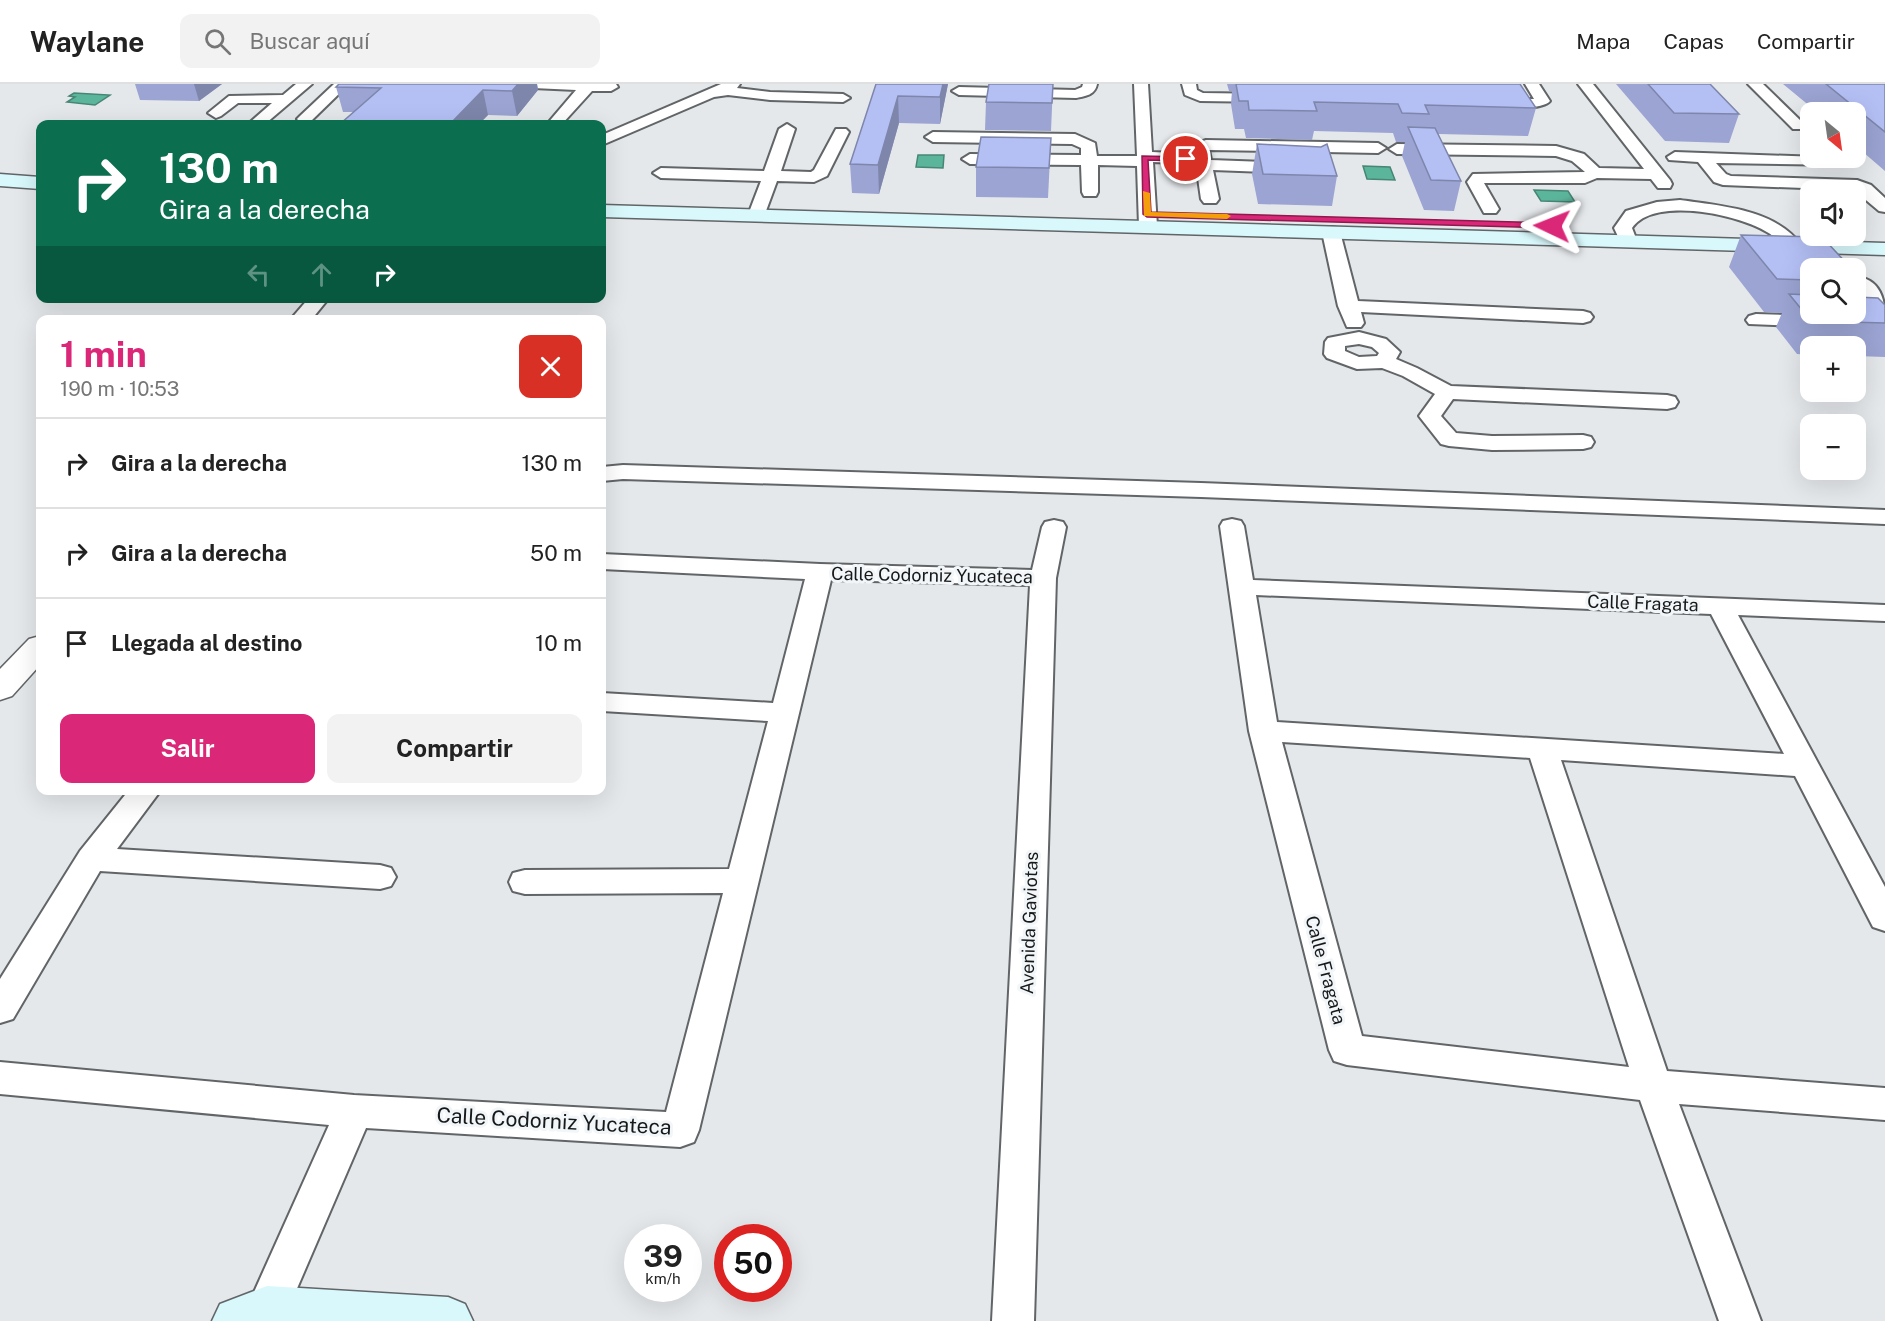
<!DOCTYPE html>
<html lang="es">
<meta charset="utf-8">
<style>
:root{--surface:#fff;--page:#f2f2f2;--text:#222;--muted:#767676;--line:#e0e0e0;--accent:#db2777}
body{margin:0;font-family:"Public Sans",sans-serif;background:var(--page);color:var(--text);height:100vh;display:flex;flex-direction:column;font-size:22px;white-space:nowrap}
*{box-sizing:border-box;margin:0}
p{font-size:20px;color:var(--muted)}
.icon{flex:none;width:33px;height:33px;fill:none;stroke:currentColor;stroke-width:2;stroke-linecap:round;stroke-linejoin:round}
.map{position:relative;flex:1;overflow:hidden}
.sheet{position:absolute;left:36px;top:231px;width:570px;height:480px;display:flex;flex-direction:column;background:var(--surface);border-radius:12px;box-shadow:0 6px 24px #0002}
.sheet>*{flex:none}
.hud{position:absolute;left:36px;top:36px;width:570px;height:183px;border-radius:12px;box-shadow:0 6px 24px #0002;background:#0b6e4f;color:#fff;overflow:hidden}
.needle{width:39px;rotate:151deg}
.fabs{position:absolute;left:1800px;top:18px;display:grid;gap:12px}
.fabs a{display:grid;place-items:center;width:66px;height:66px;border-radius:12px;background:var(--surface);box-shadow:0 6px 24px #0002;font-size:30px}
.speed{position:absolute;left:624px;top:1140px;display:flex;gap:12px;font-size:30px;font-weight:700;text-align:center}
.speed>*{display:grid;place-content:center;width:78px;height:78px;border-radius:50%;background:var(--surface);box-shadow:0 6px 24px #0002;line-height:1}
.speed small{font-size:15px;font-weight:400}
.speed .limit{border:9px solid #d22;background:#fff;color:#111}
.pin{position:absolute;display:grid;place-items:center;width:51px;height:51px;color:#fff;margin:-26px;border:3px solid #fff;border-radius:50%;box-shadow:0 2px 6px #0007}
.me{position:absolute;width:66px;margin:-33px;rotate:272deg;stroke-linejoin:round;filter:drop-shadow(0 0 4px #0008)}
.turn{display:flex;align-items:center;gap:21px;height:126px;padding:0 24px;font-size:27px}
.turn .icon{width:78px;height:78px;stroke-width:2.5}
.turn b{display:block;font-size:42px;line-height:51px}
.lanes{display:flex;align-items:center;height:57px;padding:0 24px;background:#0003;justify-content:center;gap:30px;direction:ltr}
.lanes .off{opacity:.35}
.round{display:grid;place-items:center;flex:none;width:63px;height:63px;border-radius:12px;background:var(--page)}
.head{display:flex;align-items:center;justify-content:space-between;height:102px;padding:0 24px}
h1{font-size:36px;font-weight:700;line-height:45px;color:var(--accent)}
.action{display:flex;gap:12px;margin-top:auto;padding:12px 24px}
.action a{flex:1;height:69px;border-radius:12px;background:var(--accent);color:#fff;font-size:24px;font-weight:700;line-height:69px;text-align:center}
.action a+a{background:var(--page);color:var(--text)}
ul{padding:0;list-style:none}
li{display:flex;align-items:center;gap:18px;height:90px;padding:0 24px;border-top:2px solid var(--line)}
li div{flex:1}
li b{display:block;font-size:22px}
li em{font-style:normal}
header{display:flex;align-items:center;gap:36px;box-sizing:border-box;height:84px;padding:0 30px;background:var(--surface);border-bottom:2px solid var(--line)}
header strong{font-size:28px}
nav{display:flex;gap:33px;margin-inline-start:auto;font-size:21px}
.search{width:420px;height:54px;background:var(--page);display:flex;align-items:center;gap:15px;box-sizing:border-box;padding:0 21px;border-radius:12px;color:var(--muted);font-size:22px}
.map>svg:first-child{display:block}
</style>
<header>
<strong>Waylane</strong>
<div class="search"><svg class="icon" aria-label="search" viewBox="0 0 24 24"><circle cx="10" cy="10" r="6"/><path d="M15 15l6 6"/></svg>Buscar aquí</div>
<nav><a>Mapa</a><a>Capas</a><a>Compartir</a></nav>
</header>
<div class="map">
<svg width="1885" height="1237" viewBox="0 0 1885 1237">
<rect width="100%" height="100%" fill="#e5e8eb"/>
<g fill="#5bb59b" stroke="#478674" stroke-width="1.5">
<path d="M74 9 110 11 95 21 67 18 75 13 69 12Z"/>
<path d="M918 71H944L943 84 916 83Z"/>
<path d="M1363 82 1390 83 1395 96 1367 95Z"/>
<path d="M1534 106 1568 107 1575 118 1541 117Z"/>
</g>
<g fill="none" stroke-linecap="round" stroke-linejoin="round">
<g stroke="#626567" stroke-width="4">
<g id="minor">
<path d="M296 0H312L265 40H248L272 19H238L221 32 216 34 208 29 229 12 283 11Z"/>
<path d="M334 0H349L310 38H300L297 35 300 32Z"/>
<path d="M526 0H616L618 3 611 7H592L562 40H547L576 6 533 4Z"/>
<path d="M721 0H740L737 4 770 8 843 10 850 14 843 18 770 16 728 11 714 13 602 61V51Z"/>
<path d="M1083 0H1097C1095 11 1086 12 1076 14L959 11 952 7 959 3 1075 6 1082 3Z"/>
<path d="M1134 0H1148L1152 68 1194 70 1193 63 1195 60 1206 56 1378 59 1386 64 1378 69 1209 66 1211 76 1293 79 1301 84 1293 89 1213 86 1219 115 1216 119H1204L1201 115 1196 80 1153 78 1157 142 1154 146H1142L1139 142 1137 82 1098 81V108L1096 112H1084L1082 108 1081 81 970 80 962 75 970 70 1081 71V64L1072 60 933 58 925 53 933 48 1075 50 1095 59 1097 72H1137Z"/>
<path d="M1182 0H1196L1197 6 1203 9 1270 10 1277 14 1270 18 1200 17 1185 11Z"/>
<path d="M1525 0H1539L1550 17C1543 26 1494 27 1487 19L1494 15H1534Z"/>
<path d="M1578 0H1593L1670 96 1672 100 1670 104H1658L1651 95 1597 94 1585 99H1484L1499 125 1496 129H1484L1467 98 1473 90 1585 88 1572 77 1556 72 1397 70 1389 65 1397 60 1556 62 1584 70 1599 84 1644 85Z"/>
<path d="M1748 0H1763L1803 39 1806 42 1803 45H1793Z"/>
<path d="M787 40 795 45 781 87 811 88 814 86 836 45H846L849 48 827 92 814 98 777 97 763 135H751L748 131 761 97 661 94 653 89 661 84 764 87 779 45Z"/>
<path d="M1675 68 1848 74 1850 76 1848 79 1842 81 1716 79 1726 90 1731 92 1857 96 1871 101 1885 114V128L1879 127 1854 106 1723 101 1714 98 1698 78 1669 76 1667 73Z"/>
<path d="M1680 116C1721 122 1776 125 1802 162L1799 166H1787C1782 161 1778 156 1773 152 1746 131 1654 111 1632 144L1637 157 1634 161H1622L1614 144 1626 127 1657 118Z"/>
<path d="M1331 143 1337 144 1340 148 1358 217 1583 227 1590 229 1593 233 1590 237 1583 239 1361 228 1364 239 1361 243H1347L1338 222 1322 148 1325 144Z"/>
<path d="M1863 194C1881 199 1885 218 1885 234L1878 232 1856 203V196Z"/>
<path d="M309 214H329L311 236H290Z"/>
<path d="M1756 230 1885 234V246L1749 240 1746 236 1749 232Z"/>
<path d="M1359 248 1386 255 1400 268 1396 275 1417 284 1451 302 1667 311 1675 313 1678 318 1675 323 1667 325 1453 315 1441 332 1456 349 1492 352 1583 351 1591 353 1594 358 1591 363 1583 365 1492 366 1449 362 1441 360 1419 332 1435 310 1403 292 1382 284 1357 285 1327 274 1324 270 1325 258 1328 254ZM1359 260 1372 263 1379 269 1377 272 1359 273 1345 267V262Z"/>
<path d="M623 381 1201 399 1885 426V440L1201 413 623 395 602 397V383Z"/>
<path d="M1232 435 1241 437 1244 442 1253 496 1885 521V537L1738 531 1885 803V847L1873 843 1795 692 1561 676 1667 987 1885 1004V1036L1679 1020 1761 1237H1719L1640 1016 1347 981 1334 977 1329 966 1249 647 1220 442 1223 437ZM1256 511 1711 530 1784 670 1277 638ZM1282 658 1530 674 1629 983 1362 952Z"/>
<path d="M1054 436 1063 438 1066 443 1056 494 1034 1237H992L1030 501 831 496 699 1046 694 1058 680 1063 366 1044 283 1237H251L246 1226 329 1041 0 1010V978L354 1011 666 1028 723 809 525 810 513 807 509 798 513 789 525 786 729 785 768 637 602 627V609L773 619 805 495 602 485V470L820 480 1032 486 1042 443 1045 438Z"/>
<path d="M129 706H161L117 765 380 781 391 784 396 793 391 802 380 805 100 787 13 935 0 939V895L80 767Z"/>
</g>
</g>
<g stroke="#626567" stroke-width="3">
<path id="tertiary" d="M40 552V581L12 612 0 616V585L29 555Z"/>
</g>
<g stroke="#626567" stroke-width="3">
<g id="secondary">
<path d="M0 90 40 93V105L0 102Z"/>
<path d="M602 121 1885 159V171L602 133Z"/>
<path d="M267 1202 448 1213 465 1220 473 1237H212L220 1220Z"/>
</g>
</g>
<use href="#minor" fill="#fff" fill-rule="evenodd"/>
<use href="#tertiary" fill="#fff" fill-rule="evenodd"/>
<use href="#secondary" fill="#d8f8fc" fill-rule="evenodd"/>
</g>
<g fill="#9ba4d2">
<path d="M135 0H222L199 17 140 16Z"/>
<path d="M339 0H537L538 6 517 32 488 31 479 40H340L354 28H343L336 3Z"/>
<path d="M876 0H948L940 40 899 39 879 110 852 109 850 80Z"/>
<path d="M1053 0 1051 47 985 46 986 18Z"/>
<path d="M1227 0H1520L1536 24 1528 52 1438 50 1461 97 1454 127 1424 126 1402 72 1405 58H1396L1393 49 1314 47 1312 56 1246 54 1244 45H1235L1231 20 1232 7H1229Z"/>
<path d="M1616 0H1710L1739 30 1729 59 1665 57Z"/>
<path d="M1783 0H1885V87L1856 62V28H1817Z"/>
<path d="M1051 54 1048 114 976 113V83Z"/>
<path d="M1257 60 1337 92 1332 122 1258 120 1252 90Z"/>
<path d="M1741 151 1810 184V230H1856V190L1863 198 1856 213 1885 221V273L1856 272V262H1810V271L1797 270 1776 243 1782 229 1764 228 1729 183Z"/>
</g>
<g fill="#7e86ab">
<path d="M194 0H222L199 17Z"/>
<path d="M518 0H537L538 6 517 32 512 7Z"/>
<path d="M943 0H948L940 40V13Z"/>
<path d="M483 6 488 31 479 40H450Z"/>
<path d="M898 12 899 39 879 110 878 81Z"/>
</g>
<g fill="#b4bff4" stroke="#7e86ab" stroke-width="1.5">
<path d="M339 0H518L512 7 483 6 450 40H340L381 4 336 3Z"/>
<path d="M876 0H943L940 13 898 12 878 81 850 80Z"/>
<path d="M989 0H1053L1052 19 986 18Z"/>
<path d="M1236 0H1520L1536 24 1425 21 1429 30 1402 29 1398 20 1314 18 1317 27 1249 26 1248 17H1239Z"/>
<path d="M1648 0H1710L1739 30 1674 29Z"/>
<path d="M1826 0H1885V48Z"/>
<path d="M1408 43 1435 44 1461 97 1431 96Z"/>
<path d="M981 53 1051 54 1049 84 976 83Z"/>
<path d="M1257 60 1321 63 1327 60 1337 92 1263 90Z"/>
<path d="M1741 151 1822 153 1851 184H1810V196L1777 195Z"/>
<path d="M1856 190 1863 198 1856 197Z"/>
<path d="M1789 210 1810 211V230H1856V213L1878 214 1885 221V239L1811 237Z"/>
</g>
<path fill="#db2777" stroke="#8e194d" stroke-width="1.5" d="M1142 72 1186 73 1190 75 1186 77 1148 76 1151 128 1552 139 1556 142 1552 144 1147 133 1143 130Z"/>
<path fill="#f59e0b" d="M1143 107 1150 109 1151 128 1227 130 1231 132 1227 135 1144 132Z"/>
<g text-anchor="middle" dominant-baseline="central" stroke-width="6" stroke-linejoin="round" paint-order="stroke">
<g font-size="18" fill="#171819" stroke="#f2f6f8">
<text transform="translate(932 491) rotate(1)">Calle Codorniz Yucateca</text>
<text transform="translate(1643 519) rotate(2)">Calle Fragata</text>
<text transform="translate(1029 839) rotate(-88)">Avenida Gaviotas</text>
<text transform="translate(1326 886) rotate(75)">Calle Fragata</text>
</g>
<g font-size="21" fill="#171819" stroke="#f2f6f8">
<text transform="translate(554 1037) rotate(3)">Calle Codorniz Yucateca</text>
</g>
</g>
</svg>
<div class="fabs">
<a><svg class="needle" viewBox="-14 -14 28 28"><path d="M0-13l5 13h-10z" fill="#e53935"/><path d="M0 13l5-13h-10z" fill="#767676"/></svg></a>
<a><svg class="icon" aria-label="sound" viewBox="0 0 24 24"><path d="M4 9h4l5-4v14l-5-4H4zM17 9q2 3 0 6"/></svg></a>
<a><svg class="icon" aria-label="search" viewBox="0 0 24 24"><circle cx="10" cy="10" r="6"/><path d="M15 15l6 6"/></svg></a>
<a>+</a>
<a>−</a>
</div>
<div class="speed"><div>39<small>km/h</small></div><div class="limit">50</div></div>
<div class="pin" style="left:1186px;top:75px;background:#d93025"><svg class="icon" aria-label="arrive" viewBox="0 0 24 24"><path d="M6 21V4h12l-3 4 3 4H6"/></svg></div>
<svg class="me" style="left:1552px;top:142px" viewBox="-20 -20 40 40"><path d="M0-17L14 15 0 8-14 15z" fill="#db2777" stroke="#fff" stroke-width="4"/></svg>
<div class="hud">
<div class="turn"><svg class="icon" aria-label="right" viewBox="0 0 24 24"><path d="M7 20v-9h11M14 6l5 5-5 5"/></svg><div><b>130 m</b>Gira a la derecha</div></div>
<div class="lanes"><svg class="icon off" aria-label="left" viewBox="0 0 24 24"><path d="M17 20v-9H6M10 6l-5 5 5 5"/></svg><svg class="icon off" aria-label="ahead" viewBox="0 0 24 24"><path d="M12 20V5M6 11l6-6 6 6"/></svg><svg class="icon" aria-label="right" viewBox="0 0 24 24"><path d="M7 20v-9h11M14 6l5 5-5 5"/></svg></div>
</div>
<section class="sheet">
<div class="head"><div><h1>1 min</h1><p>190 m · 10:53</p></div><a class="round" style="background:#d93025;color:#fff"><svg class="icon" aria-label="close" viewBox="0 0 24 24"><path d="M6 6l12 12M18 6L6 18"/></svg></a></div>
<ul>
<li><svg class="icon" aria-label="right" viewBox="0 0 24 24"><path d="M7 20v-9h11M14 6l5 5-5 5"/></svg><div><b>Gira a la derecha</b></div><em>130 m</em></li>
<li><svg class="icon" aria-label="right" viewBox="0 0 24 24"><path d="M7 20v-9h11M14 6l5 5-5 5"/></svg><div><b>Gira a la derecha</b></div><em>50 m</em></li>
<li><svg class="icon" aria-label="arrive" viewBox="0 0 24 24"><path d="M6 21V4h12l-3 4 3 4H6"/></svg><div><b>Llegada al destino</b></div><em>10 m</em></li>
</ul>
<div class="action"><a>Salir</a><a>Compartir</a></div>
</section>
</div>
